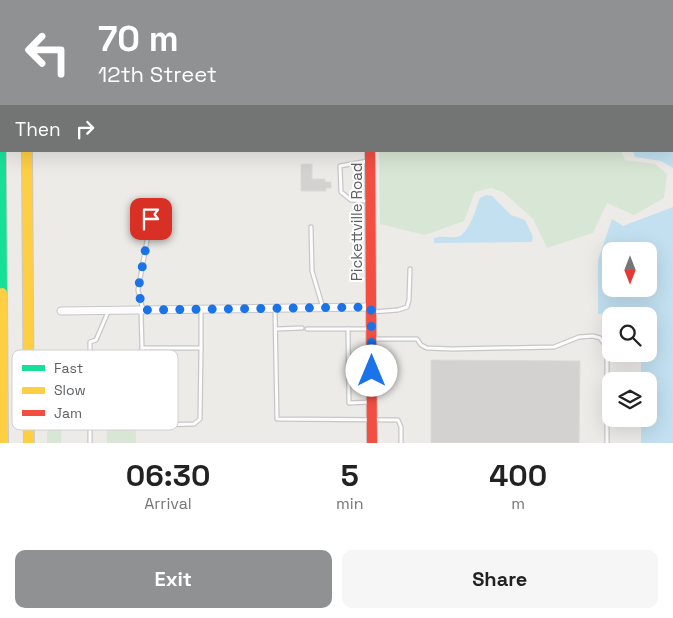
<!DOCTYPE html>
<style>
:root{--surface:#fff;--page:#f6f6f6;--text:#222;--muted:#767676;--accent:#909192}
body{margin:0;font-family:"Space Grotesk",sans-serif;background:var(--page);color:var(--text);height:100vh;display:flex;flex-direction:column;font-size:19px;white-space:nowrap}
*{box-sizing:border-box;margin:0}
p{font-size:16px;color:var(--muted)}
.icon{flex:none;width:28px;height:28px;fill:none;stroke:currentColor;stroke-width:2;stroke-linecap:round;stroke-linejoin:round}
.map{position:relative;height:443px;overflow:hidden}
.details{display:flex;flex-direction:column;background:var(--surface);flex:1}
.details>*{flex:none}
.top-card{position:absolute;left:0px;top:0px;width:674px;height:152px;box-shadow:0 5px 20px #0002;background:#909192;color:#fff;overflow:hidden}
.needle{width:32px;rotate:180deg}
.buttons{position:absolute;left:602px;top:242px;display:grid;gap:10px}
.buttons a{display:grid;place-items:center;width:55px;height:55px;border-radius:10px;background:var(--surface);box-shadow:0 5px 20px #0002;font-size:25px}
.pin{position:absolute;display:grid;place-items:center;width:42px;height:42px;color:#fff;margin:-21px;border-radius:10px;box-shadow:0 2px 8px #0006}
.me{position:absolute;width:55px;margin:-28px;rotate:0deg;stroke-linejoin:round;filter:drop-shadow(0 0 4px #0008)}
.turn{display:flex;align-items:center;gap:18px;height:105px;padding:0 15px;font-size:22px}
.turn .icon{width:65px;height:65px;stroke-width:2.5}
.turn b{display:block;font-size:35px;line-height:42px}
.then{display:flex;align-items:center;height:48px;padding:0 15px;background:#0003;gap:10px;font-size:19px}
.eta{display:flex;justify-content:space-evenly;align-items:center;height:85px;text-align:center}
.eta b{font-size:30px;font-weight:700;line-height:35px}
.button{display:flex;gap:10px;margin-top:auto;padding:10px 15px}
.button a{flex:1;height:58px;border-radius:10px;background:var(--accent);color:#fff;font-size:20px;font-weight:700;line-height:58px;text-align:center}
.button a+a{background:var(--page);color:var(--text)}
.map>svg:first-child{display:block}
</style>
<div class="map">
<svg width="673" height="443" viewBox="0 0 673 443">
<rect width="100%" height="100%" fill="#ecebe8"/>
<g fill="#d8e6d5">
<path d="M33 0H165L33 1Z"/>
<path d="M378 0H543V1Z"/>
<path d="M379 151H621L625 160 655 164 667 174 664 198 634 215 607 203 593 233 547 248 533 219 503 192 491 188 475 192 464 221 425 235 380 224Z"/>
<path d="M107 398 135 400 136 443H107Z"/>
<path d="M61 411V443H47V433Z"/>
</g>
<g fill="#c2e0f0" fill-rule="evenodd">
<path d="M673 54V168L661 161 635 157 633 151H672Z"/>
<path d="M486 195 492 196 511 215 525 220 533 237 532 242 434 243V238C442 235 449 238 457 237 469 235 476 208 480 198Z"/>
<path d="M673 207V443H641V419H649V381H641V354H649V316H639L636 312 598 314V260L612 219 623 226ZM649 251V289H611V251Z"/>
</g>
<g fill="#d3d2d0" stroke="#dcdad7">
<path d="M301 164H312V179H325V182H331V188H326V191H301Z"/>
<path d="M431 360 580 361 579 443H431Z"/>
</g>
<g fill="none" stroke-linecap="round" stroke-linejoin="round">
<g stroke="#c7c7c7" stroke-width="5.5">
<g id="lane">
<path d="M217 0V1"/>
<path d="M367 201 351 200 341 192 340 166 368 161"/>
<path d="M311 227 312 271 323 308"/>
<path d="M143 310 138 290 151 219"/>
<path d="M275 310 277 419 398 420 401 427V443"/>
<path d="M141 311 142 348H201V310"/>
<path d="M372 312 398 310 407 307 409 300 410 269"/>
<path d="M276 329 302 328"/>
<path d="M307 329H369"/>
<path d="M348 329 349 403 371 402"/>
<path d="M372 339H417L421 345 427 348 452 349 554 347 579 337 593 336 600 338 607 348V443"/>
<path d="M142 348 145 357 147 418 150 422 155 425 194 424 200 419 201 348"/>
<path d="M90 443V342L96 340 108 312"/>
</g>
</g>
<g stroke="#c7c7c7" stroke-width="9">
<path id="street" d="M61 311 371 307"/>
</g>
<g stroke="#c9c9c9" stroke-width="12">
<g id="fast">
<path d="M26 0V1"/>
<path d="M369 0V1"/>
<path d="M0 45 2 293"/>
</g>
</g>
<g stroke="#c9c9c9" stroke-width="12">
<g id="slow">
<path d="M27 151 29 443"/>
<path d="M2 293 3 443"/>
</g>
</g>
<g stroke="#c9c9c9" stroke-width="12">
<path id="jam" d="M370 151 372 443"/>
</g>
<use href="#lane" stroke="#fcfcfc" stroke-width="3"/>
<use href="#street" stroke="#fcfcfc" stroke-width="7"/>
<use href="#fast" stroke="#16e098" stroke-width="10"/>
<use href="#slow" stroke="#ffcf43" stroke-width="10"/>
<use href="#jam" stroke="#f24e42" stroke-width="10"/>
</g>
<g fill="none" stroke-linecap="round" stroke-linejoin="round">
<path stroke="#1a73e8" stroke-width="9" stroke-dasharray="0 16.2" d="M151 219 138 290 143 310 371 307 372 371"/>
</g>
<g text-anchor="middle" dominant-baseline="central" stroke-width="4" stroke-linejoin="round" paint-order="stroke">
<g font-size="15" fill="#5e6164" stroke="#fff">
<text transform="translate(356 222) rotate(-90)">Pickettville Road</text>
</g>
</g>
<rect x="12" y="350" width="166" height="80" rx="8" fill="#fff" stroke="#cfd0d0" stroke-width="1"/>
<rect x="22" y="365" width="23" height="6" fill="#16e098"/>
<rect x="22" y="387" width="23" height="7" fill="#ffcf43"/>
<rect x="22" y="410" width="23" height="6" fill="#f24e42"/>
<g font-size="14" fill="#5e6164">
<text x="54" y="373">Fast</text>
<text x="54" y="395">Slow</text>
<text x="54" y="418">Jam</text>
</g>
</svg>
<div class="buttons">
<a><svg class="needle" viewBox="-14 -14 28 28"><path d="M0-13l5 13h-10z" fill="#e53935"/><path d="M0 13l5-13h-10z" fill="#767676"/></svg></a>
<a><svg class="icon" aria-label="search" viewBox="0 0 24 24"><circle cx="10" cy="10" r="6"/><path d="M15 15l6 6"/></svg></a>
<a><svg class="icon" aria-label="layers" viewBox="0 0 24 24"><path d="M12 4l9 5-9 5-9-5zM3 14l9 5 9-5"/></svg></a>
</div>
<div class="pin" style="left:151px;top:219px;background:#d93025"><svg class="icon" aria-label="arrive" viewBox="0 0 24 24"><path d="M6 21V4h12l-3 4 3 4H6"/></svg></div>
<svg class="me" style="left:372px;top:371px" viewBox="-20 -20 40 40"><circle r="19" fill="#fff"/><path d="M0-13L10 11 0 6-10 11z" fill="#1a73e8"/></svg>
<div class="top-card">
<div class="turn"><svg class="icon" aria-label="left" viewBox="0 0 24 24"><path d="M17 20v-9H6M10 6l-5 5 5 5"/></svg><div><b>70 m</b>12th Street</div></div>
<div class="then">Then<svg class="icon" aria-label="right" viewBox="0 0 24 24"><path d="M7 20v-9h11M14 6l5 5-5 5"/></svg></div>
</div>
</div>
<section class="details">
<div class="eta">
<div><b>06:30</b><p>Arrival</p></div>
<div><b>5</b><p>min</p></div>
<div><b>400</b><p>m</p></div>
</div>
<div class="button"><a>Exit</a><a>Share</a></div>
</section>
